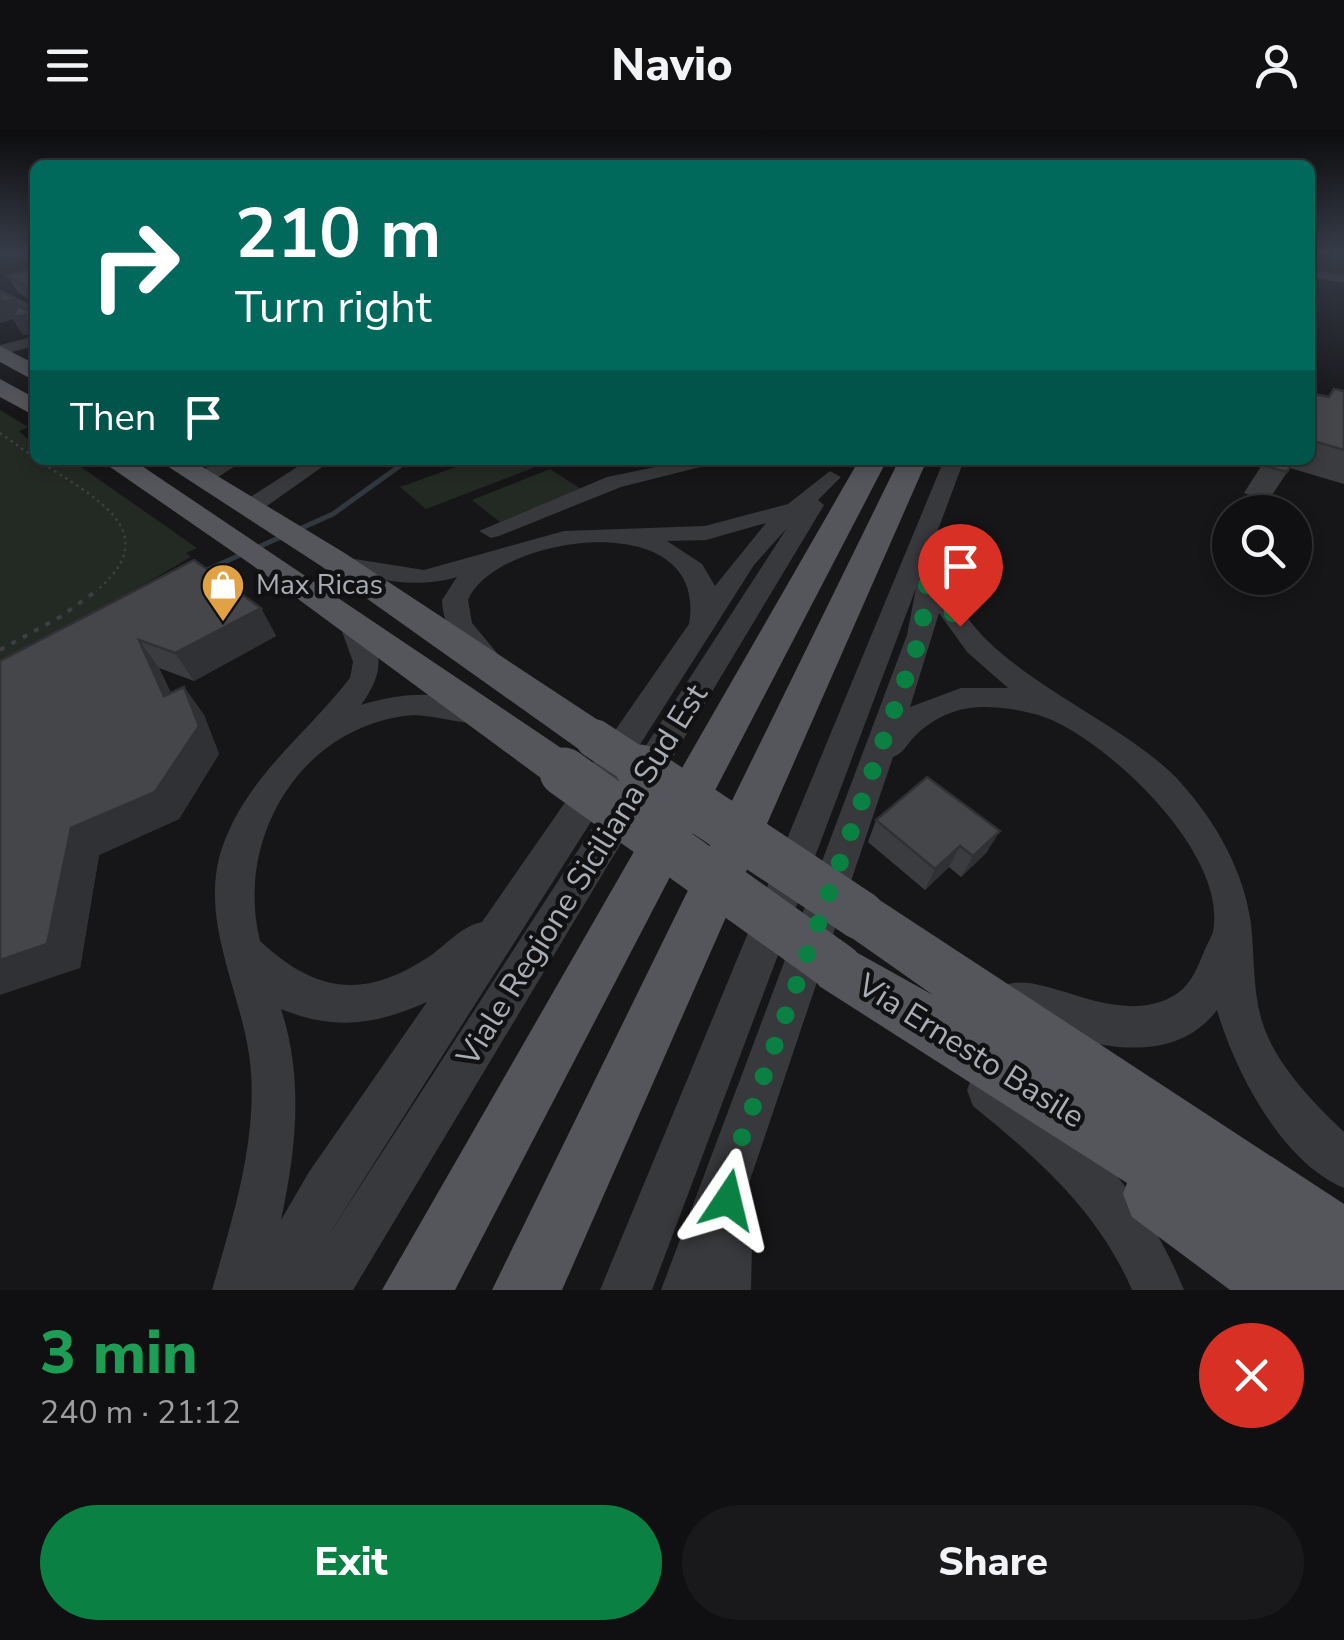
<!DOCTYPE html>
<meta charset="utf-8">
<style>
:root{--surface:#101012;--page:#19191b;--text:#f1f3f6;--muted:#9c9d9f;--line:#303032;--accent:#0b8043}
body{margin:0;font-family:"Nunito Sans",sans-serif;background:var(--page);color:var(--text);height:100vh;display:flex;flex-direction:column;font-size:38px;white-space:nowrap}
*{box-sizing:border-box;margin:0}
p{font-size:32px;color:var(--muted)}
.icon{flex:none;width:55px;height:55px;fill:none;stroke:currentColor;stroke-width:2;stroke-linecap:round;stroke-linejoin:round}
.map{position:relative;height:1160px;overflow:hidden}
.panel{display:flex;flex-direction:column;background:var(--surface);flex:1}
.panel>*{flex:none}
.banner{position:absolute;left:30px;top:30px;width:1285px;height:305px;border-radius:15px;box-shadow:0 5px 15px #0003,0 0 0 2px var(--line);background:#00695c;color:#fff;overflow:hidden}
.fabs{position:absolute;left:1212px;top:365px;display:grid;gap:20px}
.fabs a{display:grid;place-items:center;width:100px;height:100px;border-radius:50%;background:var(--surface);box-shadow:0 5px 15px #0003,0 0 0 2px var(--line);font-size:50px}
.pin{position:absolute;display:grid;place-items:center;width:85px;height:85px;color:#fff;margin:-102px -42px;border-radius:50% 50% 50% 0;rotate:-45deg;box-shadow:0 0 10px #0007}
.pin .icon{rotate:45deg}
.me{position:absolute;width:110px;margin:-55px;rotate:10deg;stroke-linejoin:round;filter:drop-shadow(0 0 8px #0008)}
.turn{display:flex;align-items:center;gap:35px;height:210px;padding:0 40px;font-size:45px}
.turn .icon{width:130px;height:130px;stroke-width:2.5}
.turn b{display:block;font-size:70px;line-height:85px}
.then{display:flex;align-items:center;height:95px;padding:0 40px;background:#0003;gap:20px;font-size:38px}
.round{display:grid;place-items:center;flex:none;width:105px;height:105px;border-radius:52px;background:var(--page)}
.head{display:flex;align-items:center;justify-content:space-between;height:170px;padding:0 40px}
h1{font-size:60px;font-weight:800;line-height:75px;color:#1e9e55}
.primary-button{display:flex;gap:20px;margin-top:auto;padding:20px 40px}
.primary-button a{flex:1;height:115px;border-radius:60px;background:var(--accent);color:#fff;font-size:40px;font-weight:800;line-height:115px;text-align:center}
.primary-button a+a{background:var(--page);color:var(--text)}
header{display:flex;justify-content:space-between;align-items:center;height:130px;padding:0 40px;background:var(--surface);font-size:45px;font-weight:800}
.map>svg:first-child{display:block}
</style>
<header><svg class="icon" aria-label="menu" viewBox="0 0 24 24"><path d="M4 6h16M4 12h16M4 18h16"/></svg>Navio<svg class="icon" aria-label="person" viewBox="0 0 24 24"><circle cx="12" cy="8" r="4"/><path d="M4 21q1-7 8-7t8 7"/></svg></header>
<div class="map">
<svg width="1344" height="1160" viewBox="0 0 1344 1160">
<rect width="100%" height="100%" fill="#161618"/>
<g fill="#232a23">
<path d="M0 280 28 297 19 301 35 316V330H71L197 418 186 423 191 427 0 538Z"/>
<path d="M475 330 546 333 426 379 400 357Z"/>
<path d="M550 339 581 359 500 392 472 370Z"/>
</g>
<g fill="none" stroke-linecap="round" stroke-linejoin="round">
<g stroke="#30393f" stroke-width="5">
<path d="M295 401 333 384 408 330"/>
<path d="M254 419 283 406"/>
<path d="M203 442 242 424"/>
</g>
<g stroke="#3e3f43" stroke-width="2.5" stroke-dasharray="2.5 4" stroke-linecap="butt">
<path d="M0 303 35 328"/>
<path d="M38 330C87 364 170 400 96 461"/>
</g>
<path stroke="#3e3f43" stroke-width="4" stroke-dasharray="5 8" stroke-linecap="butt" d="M0 520 60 487 99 459"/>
<g fill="#37393c" fill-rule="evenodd">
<path d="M1310 139 1344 145V153L1310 147Z"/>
<path d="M0 159 35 177V187L0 169Z"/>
<path d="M35 206V216L0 225V215Z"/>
<path d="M219 330H244L209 353H195V345Z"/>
<path d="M308 330H332L257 383H241V373Z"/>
<path d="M689 330H728L621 357 499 406 491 408 479 401 607 347Z"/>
<path d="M944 330H964L935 408 943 414C939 531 1115 578 1181 653 1216 692 1244 741 1251 794 1255 830 1252 866 1265 900 1281 940 1314 973 1344 1002V1058C1282 1032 1235 942 1217 880 1167 946 1068 910 1006 885L1000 870 1006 855C1044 840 1117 900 1175 865 1191 855 1197 838 1204 822 1206 816 1212 806 1213 802 1228 726 1117 621 1056 592 1037 582 1005 577 983 577 957 577 933 588 915 606 907 614 904 623 893 627L746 1062 753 1078 751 1160H661L907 505 916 458 652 1160H600ZM939 483 967 522 1008 558H961L910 577Z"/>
<path d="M830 341 841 347 818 370 824 375 353 1160H212C232 1090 256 1016 251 942 246 867 197 794 222 718 246 647 306 605 350 548L353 532 338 490 342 484H360C383 521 386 540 361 575 406 561 443 562 488 575L492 583 488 591C463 598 431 582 404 586 298 601 235 710 260 811 316 863 364 870 430 826 447 814 462 796 482 792L689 494C710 373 494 405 468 470L472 493 502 529 488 539C463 531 442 495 442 470L457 447C408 461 371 447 323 434L320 429 323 424 424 440 564 401 705 396 788 374ZM766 393 715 456 702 434 667 411 706 410ZM787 398 326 1109 754 435ZM427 872 309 1042 281 1090C296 1020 304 949 281 879 334 901 375 895 427 872Z"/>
<path d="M989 938C1011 947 1028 962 1046 977 1110 1028 1153 1084 1184 1160H1132C1098 1081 1038 1029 973 976L967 960 973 944Z"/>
</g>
<g fill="#54565b" fill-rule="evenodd">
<path d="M0 216 35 234V251L0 232Z"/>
<path d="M0 249 35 268V286L0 267Z"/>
<path d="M100 330H133L579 630 586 642 579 654 564 659 549 654 252 435Z"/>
<path d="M158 330H191L343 422 610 598 616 609 610 620 595 625 580 620 321 436Z"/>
<path d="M859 330H887L455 1160H382Z"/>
<path d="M899 330H927L562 1160H492Z"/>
<path d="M860 762 878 769 1344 1074V1160H1230L1132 1087 1123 1064 1127 1053 819 856 811 838 819 820 838 812 933 865 842 801 835 785 842 769Z"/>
</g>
<path stroke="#54565b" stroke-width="39" d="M595 609 644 641"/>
<g stroke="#54565b" stroke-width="49">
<path d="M640 639 860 785"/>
<path d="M564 642 838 838"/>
</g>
</g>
<g fill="#3b3c40">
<path d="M0 121H35V133L0 125Z"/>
<path d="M35 137V211L31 204 23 205 13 189 20 177 31 182 29 169 18 163 8 146Z"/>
<path d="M1344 261V354L1290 338 1268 371 1244 363 1265 330H1310V263L1328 267Z"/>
<path d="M261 478 276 506 194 551 159 538 171 563 184 557 204 585 219 624 179 689 99 725 80 838 0 531Z"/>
<path d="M876 690 987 722 961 747 949 737 925 760 868 712Z"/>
</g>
<g fill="#303134">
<path d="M15 169 25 185H26L27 198 31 204 23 205 13 189 0 193V172Z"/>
<path d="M261 478 276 506 194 551 175 523Z"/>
<path d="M139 510 159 538 185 594 164 566Z"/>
<path d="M184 557 204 585 219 624 179 689 99 725 80 838 0 865V830L71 698Z"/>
<path d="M1000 701 987 722 961 747 973 726Z"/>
<path d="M960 716 949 737 925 760 935 739Z"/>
</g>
<g fill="#45464a" stroke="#303134" stroke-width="2.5">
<path d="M35 137V203L27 198 26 185 12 187 18 176 31 182 27 156 8 146Z"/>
<path d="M0 161 15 169 0 172Z"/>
<path d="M1334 259 1344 261V320L1310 310V263L1329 267Z"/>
<path d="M1265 330H1294L1287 342 1262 335Z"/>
<path d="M194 430 261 478 175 523 139 510 164 566 184 557 199 596 155 662 71 698 47 814 0 830V531Z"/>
<path d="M927 647 1000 701 973 726 960 716 935 739 876 690Z"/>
</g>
<linearGradient id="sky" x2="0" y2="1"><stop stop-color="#0c0c0d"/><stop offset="0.43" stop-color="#363c48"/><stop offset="1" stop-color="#363c48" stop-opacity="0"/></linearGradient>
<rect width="1344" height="283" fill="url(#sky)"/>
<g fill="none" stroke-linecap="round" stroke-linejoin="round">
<path stroke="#0b8043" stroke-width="18" stroke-dasharray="0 32.4" d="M728 1070 731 1038 921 505 929 440 960 496"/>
</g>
<defs>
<g id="shop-pin" transform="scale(2.25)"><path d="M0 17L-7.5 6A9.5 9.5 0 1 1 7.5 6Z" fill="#e1a245" stroke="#111113"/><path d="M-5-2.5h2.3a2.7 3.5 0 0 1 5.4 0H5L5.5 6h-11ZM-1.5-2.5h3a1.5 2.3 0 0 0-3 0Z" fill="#fff"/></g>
</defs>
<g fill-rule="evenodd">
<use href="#shop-pin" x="223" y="455"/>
</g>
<g text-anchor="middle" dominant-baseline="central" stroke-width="9" stroke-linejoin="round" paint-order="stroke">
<g font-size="28" fill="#a9aeb6" stroke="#111113" text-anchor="start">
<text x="256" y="455">Max Ricas</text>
</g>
<g font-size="32" fill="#a9aeb6" stroke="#111113">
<text transform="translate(582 745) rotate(-58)">Viale Regione Siciliana Sud Est</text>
<text transform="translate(971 921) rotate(32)">Via Ernesto Basile</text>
</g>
</g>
</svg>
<div class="fabs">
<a><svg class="icon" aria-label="search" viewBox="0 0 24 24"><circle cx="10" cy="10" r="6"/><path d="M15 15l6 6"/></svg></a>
</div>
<div class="pin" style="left:960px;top:496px;background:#d93025"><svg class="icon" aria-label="arrive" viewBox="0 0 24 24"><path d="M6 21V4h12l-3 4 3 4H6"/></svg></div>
<svg class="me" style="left:728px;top:1070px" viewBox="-20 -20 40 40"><path d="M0-17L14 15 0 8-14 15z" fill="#0b8043" stroke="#fff" stroke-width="4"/></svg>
<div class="banner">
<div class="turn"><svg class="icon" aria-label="right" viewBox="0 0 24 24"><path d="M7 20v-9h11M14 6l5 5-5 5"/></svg><div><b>210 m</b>Turn right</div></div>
<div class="then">Then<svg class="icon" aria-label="arrive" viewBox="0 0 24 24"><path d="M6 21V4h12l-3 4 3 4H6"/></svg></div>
</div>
</div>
<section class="panel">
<div class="head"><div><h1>3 min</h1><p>240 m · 21:12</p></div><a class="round" style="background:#d93025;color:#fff"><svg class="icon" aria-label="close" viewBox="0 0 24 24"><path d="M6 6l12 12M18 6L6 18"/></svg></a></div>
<div class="primary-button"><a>Exit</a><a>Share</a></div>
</section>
